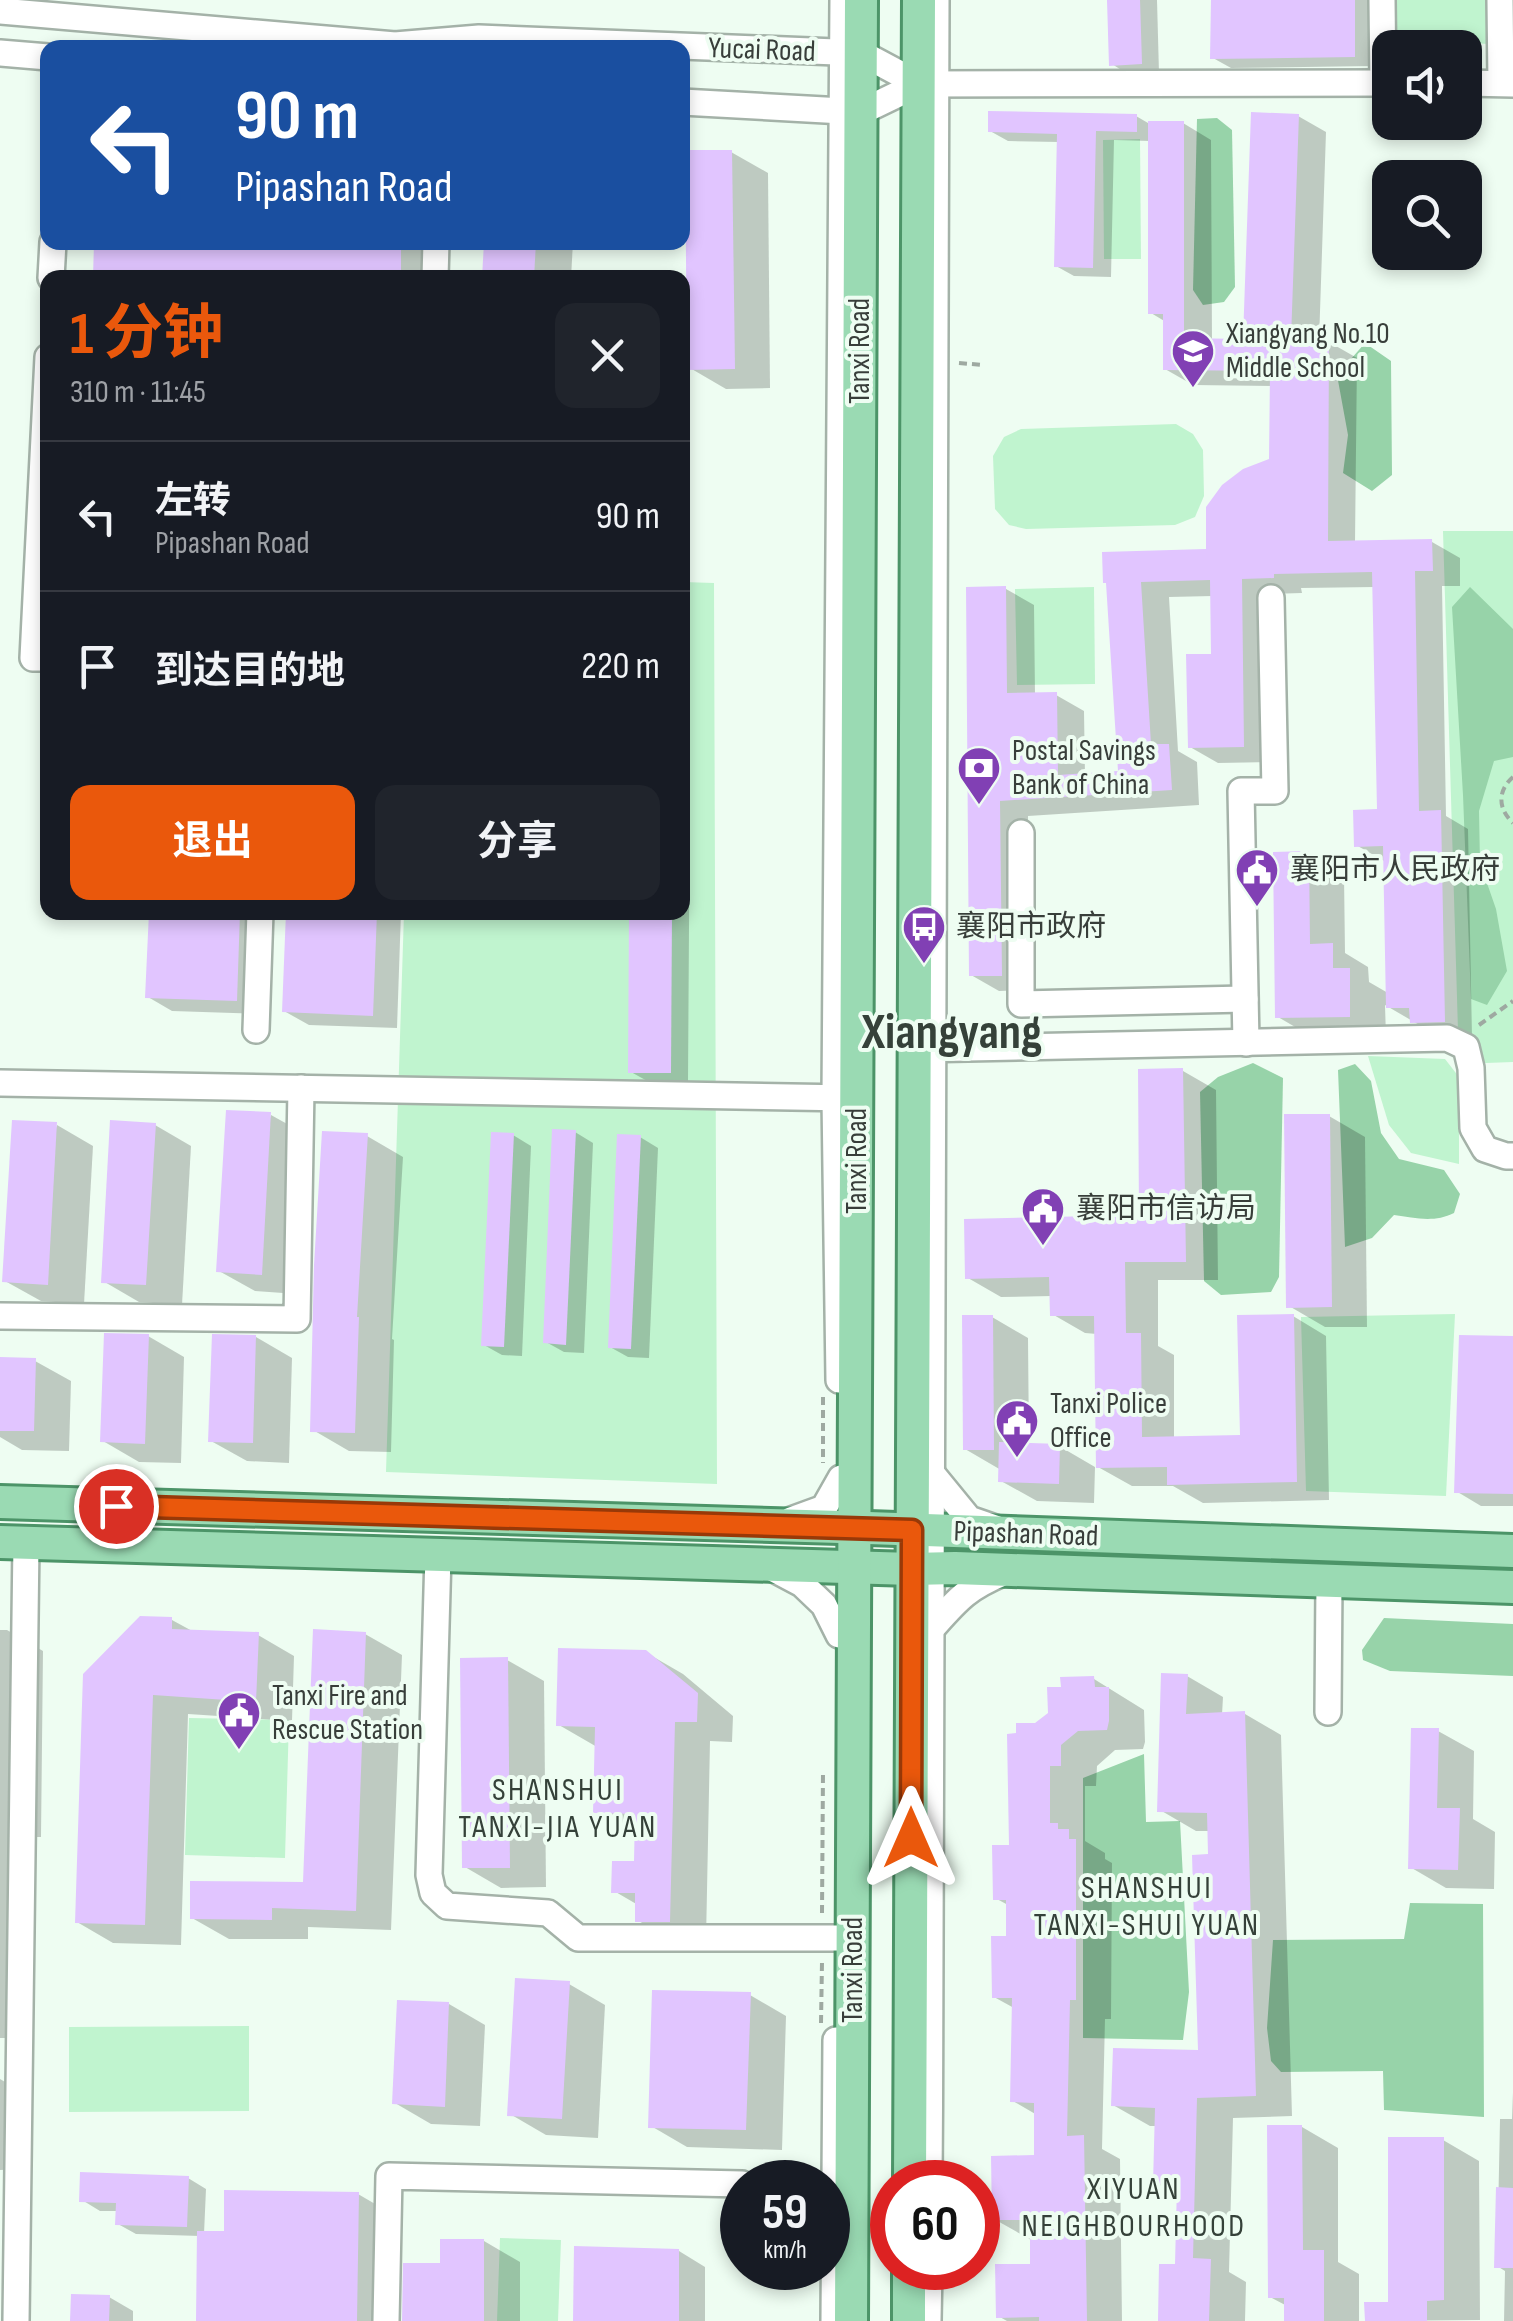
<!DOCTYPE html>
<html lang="zh">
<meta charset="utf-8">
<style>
:root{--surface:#171b24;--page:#20242c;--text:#f1f3f6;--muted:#9ea1a6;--line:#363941;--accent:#ea580c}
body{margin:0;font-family:"Sofia Sans Condensed","Noto Sans SC",sans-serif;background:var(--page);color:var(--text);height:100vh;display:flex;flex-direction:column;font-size:38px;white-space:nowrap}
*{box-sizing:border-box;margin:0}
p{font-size:32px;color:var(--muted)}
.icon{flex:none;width:55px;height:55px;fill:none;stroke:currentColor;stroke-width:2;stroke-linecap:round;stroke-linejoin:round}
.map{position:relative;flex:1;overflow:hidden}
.panel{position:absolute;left:40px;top:270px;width:650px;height:650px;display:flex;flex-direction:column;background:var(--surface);border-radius:20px;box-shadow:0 5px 15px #0003}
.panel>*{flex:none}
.guide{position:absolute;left:40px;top:40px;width:650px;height:210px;border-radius:20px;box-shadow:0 5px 15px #0003;background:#1a4fa0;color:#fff;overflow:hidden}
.fabs{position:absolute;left:1372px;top:30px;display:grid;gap:20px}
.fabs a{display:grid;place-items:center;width:110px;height:110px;border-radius:20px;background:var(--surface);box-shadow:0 5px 15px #0003;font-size:50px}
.speed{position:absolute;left:720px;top:2160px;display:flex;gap:20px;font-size:50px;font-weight:700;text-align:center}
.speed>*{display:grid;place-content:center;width:130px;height:130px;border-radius:50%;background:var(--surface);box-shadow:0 5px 15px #0003;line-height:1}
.speed small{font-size:25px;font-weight:400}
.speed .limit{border:15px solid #d22;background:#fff;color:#111}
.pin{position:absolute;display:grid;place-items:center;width:85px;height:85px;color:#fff;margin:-42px;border:5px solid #fff;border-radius:50%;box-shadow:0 2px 10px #0007}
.me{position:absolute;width:110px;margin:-55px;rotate:0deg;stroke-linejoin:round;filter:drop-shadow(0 0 8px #0008)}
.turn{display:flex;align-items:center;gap:35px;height:210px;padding:0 30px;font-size:45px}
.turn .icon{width:130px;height:130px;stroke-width:2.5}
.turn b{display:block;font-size:70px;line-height:85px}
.round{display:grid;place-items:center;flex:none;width:105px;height:105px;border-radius:20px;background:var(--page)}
.head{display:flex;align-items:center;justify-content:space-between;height:170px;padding:0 30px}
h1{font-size:60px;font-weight:700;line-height:75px;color:var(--accent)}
.button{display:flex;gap:20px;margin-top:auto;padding:20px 30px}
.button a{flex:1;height:115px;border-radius:20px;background:var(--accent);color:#fff;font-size:40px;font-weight:700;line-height:115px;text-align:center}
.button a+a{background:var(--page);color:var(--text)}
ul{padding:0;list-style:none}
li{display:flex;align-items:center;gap:30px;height:150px;padding:0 30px;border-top:2px solid var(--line)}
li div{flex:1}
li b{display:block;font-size:38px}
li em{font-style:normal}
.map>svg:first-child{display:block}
</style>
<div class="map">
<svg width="1513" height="2321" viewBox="0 0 1513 2321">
<rect width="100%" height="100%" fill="#eefdf2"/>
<g fill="#c0f4cf">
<path d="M1383 0H1513V46L1383 36Z"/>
<path d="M1140 139 1141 259H1104L1103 140Z"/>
<path d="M1176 424 1193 434 1203 450 1204 496 1195 517 1175 525 1026 529 1009 525 995 509 993 456 1004 437 1021 429Z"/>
<path d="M1443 531H1513V1062L1459 1064Z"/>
<path d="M683 582 714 583 717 1484 386 1472 404 913 682 912Z"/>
<path d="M1094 587 1095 684 1017 685 1015 589Z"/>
<path d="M1368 1056 1445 1059 1459 1077V1164L1411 1153 1389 1125Z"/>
<path d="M1455 1314 1446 1496 1306 1491 1301 1317Z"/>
<path d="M189 1718 289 1720 285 1858 185 1855Z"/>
<path d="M249 2026V2111L69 2112V2027Z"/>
<path d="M500 2238 561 2240 558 2321H497Z"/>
</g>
<g fill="#97d3a9">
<path d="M1217 118 1232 130 1235 287 1224 302 1203 305 1193 290 1197 119Z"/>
<path d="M1365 343 1391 361 1392 475 1372 491 1343 473 1348 435 1337 375Z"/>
<path d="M1470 587 1513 629V757L1494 761 1479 811 1480 863 1496 909 1507 971 1487 1005 1471 999 1463 795 1452 607Z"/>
<path d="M1253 1063 1283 1078 1279 1277 1271 1292 1221 1295 1204 1281 1200 1092 1218 1077Z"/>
<path d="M1355 1064 1371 1081 1381 1133 1399 1159 1444 1170 1460 1194 1454 1213C1434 1223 1415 1218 1394 1215L1372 1238 1345 1247 1338 1070Z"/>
<path d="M1384 1618 1513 1624V1676L1390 1671 1363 1660 1362 1650Z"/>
<path d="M1144 1754 1146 1822 1180 1821 1189 1992 1183 2040 1083 2038V1778Z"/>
<path d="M1410 1903 1483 1904 1484 2117 1384 2110 1383 2071 1281 2072 1271 2061 1267 2028 1273 1940 1404 1939Z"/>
</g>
<g fill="#0003">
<path d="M1110 0H1157L1159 73 1129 75 1112 64Z"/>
<path d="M1213 0H1372L1373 66 1231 68 1213 58Z"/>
<path d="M1136 116 1148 123H1183L1211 140 1212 341H1245L1298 116 1326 132 1319 342H1329L1357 358 1355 543 1432 542 1460 558V586H1442L1446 816 1468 829 1472 1037H1440L1385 1005 1386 1037 1314 1038 1278 1017 1308 854 1344 875 1345 953 1368 967 1369 982 1388 993 1386 862 1356 845 1379 812 1375 587 1301 588 1302 593 1270 594 1272 762 1218 763 1190 747 1213 656V596L1169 597 1178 751 1197 762 1199 805 1028 816 1029 990 999 991 971 975 1006 589 1034 605 1035 695H1056L1084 711 1085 776 1120 774 1109 584 1208 551 1272 461V386L1193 385 1165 369 1166 322 1151 313 1150 141 1114 140 1111 277 1074 276 1056 266 1059 142 1008 141 990 131Z"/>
<path d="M731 152 768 173 770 388 726 389 690 368Z"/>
<path d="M96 242H425L424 278H96Z"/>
<path d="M486 242H573L571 278H484Z"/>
<path d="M682 772 690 776 688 1082H649L631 1072 632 912H682Z"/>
<path d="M151 912H264L260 1014 172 1011 148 997Z"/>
<path d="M288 912H401L397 1028 309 1025 284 1011Z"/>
<path d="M1183 1071 1216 1090 1218 1280H1158V1346L1174 1355V1439L1242 1438 1293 1316 1326 1336 1329 1500 1203 1503 1173 1486H1132L1098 1467 1097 1334 1085 1333 1052 1314V1296L1001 1297 968 1278 1142 1217Z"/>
<path d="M271 1115 307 1135 297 1294 255 1291 219 1271Z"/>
<path d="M1329 1116 1365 1137 1367 1327H1325L1289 1306Z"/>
<path d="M57 1125 93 1146 84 1304 41 1301 5 1281Z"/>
<path d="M155 1125 191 1146 182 1305 139 1302 103 1281Z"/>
<path d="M575 1132 593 1143 584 1353 564 1352 546 1342Z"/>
<path d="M513 1135 531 1146 522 1356 502 1355 484 1345Z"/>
<path d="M367 1136 403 1157 392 1339 394 1340 391 1452 349 1451 313 1430Z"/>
<path d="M640 1137 658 1148 649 1358 628 1357 610 1347Z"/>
<path d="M992 1317 1028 1338 1029 1446H1059L1095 1467 1094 1503 1037 1501 1001 1481V1470L965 1449Z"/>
<path d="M148 1336 184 1357 181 1463 139 1462 103 1441Z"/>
<path d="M256 1337 292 1358 289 1463 247 1461 211 1441Z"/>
<path d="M1513 1339V1506H1481L1456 1491Z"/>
<path d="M0 1360 35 1361 71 1381 69 1451 22 1450 0 1437Z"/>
<path d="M172 1620 194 1632 258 1635 294 1656 292 1721 188 1714 181 1945 113 1943 77 1922Z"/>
<path d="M0 1630H7L43 1651 41 1837H29L27 2038H0Z"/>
<path d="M365 1634 402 1655 391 1930 308 1927V1939H229L192 1918 306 1884Z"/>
<path d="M645 1652 683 1674 733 1716 732 1742 710 1741 706 1941H673L637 1920 638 1905 614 1891 637 1864V1833H631L595 1812 597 1747 559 1725Z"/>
<path d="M507 1660 544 1681 546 1887 501 1888 465 1867Z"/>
<path d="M1187 1676 1223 1697 1222 1715 1245 1714 1281 1735 1292 2116 1233 2118 1229 2272 1246 2282 1245 2321H1160L1177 2267 1179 2196 1156 2183 1157 2126H1150L1113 2105 1201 2053 1211 1857 1210 1831H1196L1160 1810Z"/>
<path d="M1094 1679 1144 1710 1145 1742 1143 1749 1115 1750 1097 1766 1096 1786H1085V1841L1105 1853V1859L1112 1863 1111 2019H1105L1102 2149 1120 2159 1122 2321H1007L998 2316 1033 2266 1031 2240 994 2219 1037 2157V2115L1013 2101 1014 2008 994 1997 1008 1939V1905L995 1898 1011 1847 1036 1725 1051 1714 1063 1689Z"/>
<path d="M1438 1731 1474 1751 1473 1819 1495 1832 1494 1889 1446 1888 1410 1867Z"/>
<path d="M569 1984 605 2005 598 2138 546 2135 510 2114Z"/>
<path d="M750 1995 786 2016 782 2150 687 2147 651 2126Z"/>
<path d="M449 2004 485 2025 480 2126 431 2124 395 2103Z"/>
<path d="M0 2079 27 2095 28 2169 0 2170Z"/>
<path d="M1513 2092V2321H1504L1505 2271 1497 2266 1500 2119H1512Z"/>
<path d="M1302 2127 1338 2148V2262L1359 2274V2321H1287V2306L1270 2297Z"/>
<path d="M1443 2140 1479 2161 1480 2320 1367 2321 1391 2305Z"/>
<path d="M188 2178 206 2189 204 2234H226L358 2194 382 2208 380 2321H199L200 2236 136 2234 118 2224V2211H100L82 2200Z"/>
<path d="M484 2241 520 2262V2321H405L442 2265Z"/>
<path d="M679 2251 705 2267V2321H576Z"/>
<path d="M109 2297 133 2311V2321H73Z"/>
</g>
<g fill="#e1c5ff">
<path d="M1107 0H1140L1142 64 1109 66Z"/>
<path d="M1211 0H1355V57L1210 59Z"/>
<path d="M988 111 1137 114V132L1096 131 1093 268 1054 267 1057 134 988 132Z"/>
<path d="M1251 112 1299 114 1291 339H1329L1328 541 1432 539 1433 571H1415L1419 811 1441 810 1445 1022 1410 1023 1409 1008H1386L1383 846 1354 847 1353 810 1377 809 1372 572 1274 574V578L1242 579 1244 747 1188 748 1186 654H1211L1210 580 1141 582 1151 744H1169L1172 790 1000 801 1002 976H969L966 587 1006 586 1007 693 1057 692 1058 775 1118 771 1106 583H1103L1102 552 1206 549V507L1222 485 1243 469 1269 459 1270 371 1163 370V314H1148V121H1184V338L1243 339Z"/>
<path d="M685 150H732L735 369 687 370Z"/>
<path d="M94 242H401V278H93Z"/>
<path d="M484 242H536L534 278H482Z"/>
<path d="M1309 851 1310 944 1333 943V968H1350V1017L1275 1018 1273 852Z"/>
<path d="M149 912H240L237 1001 145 998Z"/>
<path d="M286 912H377L373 1016 282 1012Z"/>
<path d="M629 912H672L671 1073H628Z"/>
<path d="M1183 1068 1186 1262H1125L1126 1333H1141L1142 1437 1240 1435 1237 1315 1294 1314 1297 1482 1167 1485V1467L1096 1468 1094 1316H1050L1049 1277 965 1279 964 1219 1139 1215 1138 1069Z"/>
<path d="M226 1110 271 1112 262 1275 216 1272Z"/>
<path d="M1284 1114H1330L1332 1307 1286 1308Z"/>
<path d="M12 1120 57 1122 48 1285 2 1282Z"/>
<path d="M110 1120 156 1123 146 1285 101 1283Z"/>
<path d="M552 1129 576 1130 566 1345 543 1343Z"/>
<path d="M322 1131 368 1133 357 1317H359L355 1433 310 1432 314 1265Z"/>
<path d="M491 1132 514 1133 504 1347 481 1346Z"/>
<path d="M617 1134 641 1135 631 1349 608 1348Z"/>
<path d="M962 1315H993L994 1450H963Z"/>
<path d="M104 1333 149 1334 145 1444 100 1442Z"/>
<path d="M212 1334 256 1335 253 1443 208 1442Z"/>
<path d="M1459 1335 1513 1336V1494L1454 1493Z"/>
<path d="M0 1357 36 1358 34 1431H0Z"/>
<path d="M999 1442 1060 1444 1059 1484 998 1482Z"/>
<path d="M140 1616 172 1617V1629L259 1632 256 1702 153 1695 145 1925 75 1923 83 1674Z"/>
<path d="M313 1629 366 1632 356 1911 272 1908V1920L190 1919V1881L303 1882Z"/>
<path d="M558 1648 646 1650 698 1693 697 1722H675L670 1922H635V1893H611L612 1861H634L635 1814 593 1813 595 1727 556 1726Z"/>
<path d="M508 1657 510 1868H462L460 1658Z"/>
<path d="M1161 1673 1188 1674 1186 1714 1245 1711 1256 2096 1197 2098 1193 2258 1211 2259 1209 2321H1158L1159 2264H1175L1177 2185 1153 2184 1155 2108 1111 2106 1113 2048 1198 2050 1192 1855 1208 1854 1207 1813 1157 1812Z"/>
<path d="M1094 1676 1095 1687H1109V1721L1107 1730 1078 1731 1061 1745V1766H1050V1823H1058V1829H1069V1839H1076V2000H1070L1067 2136 1084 2135 1087 2321H1039V2317L996 2318 995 2264H1030V2220H992L991 2156 1034 2155V2103L1010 2102 1012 1998H992L991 1936H1006V1900H993L992 1845H1009L1007 1734 1016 1733V1723H1035L1048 1713 1047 1687H1061L1060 1677Z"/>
<path d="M1411 1728H1439L1437 1808H1460L1458 1870 1408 1869Z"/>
<path d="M515 1978 570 1981 562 2119 507 2116Z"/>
<path d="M652 1990 751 1992 746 2130 648 2128Z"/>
<path d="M397 2000 449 2002 445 2107 392 2104Z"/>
<path d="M1267 2125H1302L1303 2250H1324V2321H1284V2298H1268Z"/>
<path d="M1388 2137H1444V2300L1427 2301V2321H1365L1364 2302H1388Z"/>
<path d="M80 2172 189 2176 187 2227 115 2225 116 2203 79 2202Z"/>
<path d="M1496 2187 1513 2188V2268H1494Z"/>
<path d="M224 2190 359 2192 357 2321H196L197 2231H224Z"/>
<path d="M440 2239H484V2321H402L403 2263H440Z"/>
<path d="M574 2246 679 2249V2321H573Z"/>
<path d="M71 2294 110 2295 109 2321H70Z"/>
</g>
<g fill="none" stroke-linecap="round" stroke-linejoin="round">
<g stroke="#a4b2a8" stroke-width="30">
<g id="minor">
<path d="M1382 0 1383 83"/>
<path d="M1500 0 1501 83"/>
<path d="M0 11 395 45 479 38 861 53 919 84"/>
<path d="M0 53 48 57"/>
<path d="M1465 83 1513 84"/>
<path d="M682 102 861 112 919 84 1390 83"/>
<path d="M51 278 53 242"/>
<path d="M435 278 436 242"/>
<path d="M48 357 33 658H48"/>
<path d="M1021 833V1004L1245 999"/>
<path d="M256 1030 260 912"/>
<path d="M1246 1043 1241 791H1275L1271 598"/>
<path d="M918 1049 1447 1038 1466 1047 1471 1068 1473 1128 1485 1149 1506 1156H1513"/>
<path d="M0 1083 850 1098"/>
<path d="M0 1316 297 1319 301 1088"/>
<path d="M839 1380 835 1098 843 0"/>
<path d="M933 1475 969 1519 998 1529"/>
<path d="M791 1520 824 1508 841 1478"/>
<path d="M438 1555 429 1875 433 1893 447 1906 548 1913 578 1938H837"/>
<path d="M768 1566 802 1584 824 1605 839 1635"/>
<path d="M933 1627C958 1599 967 1588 1003 1573"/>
<path d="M1328 1712 1329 1581"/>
<path d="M929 2182C934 1455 933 728 936 0"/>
<path d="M16 2321 26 1542"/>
<path d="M386 2321 389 2176 742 2184"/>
<path d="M834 2321 836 2040"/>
<path d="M928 2321 929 2268"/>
</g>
</g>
<g stroke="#4c9468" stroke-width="38">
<g id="major">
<path d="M0 1502 840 1527 1513 1551"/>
<path d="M0 1542 912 1569 955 1568 1513 1587"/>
<path d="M910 2182 919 0"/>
<path d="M851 2321 861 0"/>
<path d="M909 2321V2268"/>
</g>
</g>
<g stroke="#9ea9a1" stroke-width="4" stroke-dasharray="8 5" stroke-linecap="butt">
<path d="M959 363 983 365"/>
<path d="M1513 777C1497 791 1498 809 1513 823"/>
<path d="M1479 1025 1513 1001"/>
<path d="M823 1397V1463"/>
<path d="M822 1913 823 1772"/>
<path d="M821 2023 822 1962"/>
</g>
<use href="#minor" stroke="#fff" stroke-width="25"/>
<use href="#major" stroke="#9adab3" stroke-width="32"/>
</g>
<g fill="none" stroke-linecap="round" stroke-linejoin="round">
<g stroke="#983908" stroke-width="25">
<path id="route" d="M116 1506 912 1530 911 1838"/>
</g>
<use href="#route" stroke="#ea580c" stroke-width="18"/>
</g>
<defs>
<g id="school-pin" transform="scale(2.25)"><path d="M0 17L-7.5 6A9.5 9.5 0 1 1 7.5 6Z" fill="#8140b4" stroke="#eefdf2"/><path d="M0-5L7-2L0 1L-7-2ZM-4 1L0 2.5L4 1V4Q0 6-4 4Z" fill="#fff"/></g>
<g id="bank-pin" transform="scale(2.25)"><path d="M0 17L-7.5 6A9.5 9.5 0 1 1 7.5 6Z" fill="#8140b4" stroke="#eefdf2"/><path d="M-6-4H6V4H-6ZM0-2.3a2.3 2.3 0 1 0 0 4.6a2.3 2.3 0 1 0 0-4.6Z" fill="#fff"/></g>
<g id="civic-pin" transform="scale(2.25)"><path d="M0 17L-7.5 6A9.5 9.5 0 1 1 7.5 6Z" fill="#8140b4" stroke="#eefdf2"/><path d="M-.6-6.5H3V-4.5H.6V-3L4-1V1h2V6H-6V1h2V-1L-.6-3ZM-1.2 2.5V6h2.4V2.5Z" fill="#fff"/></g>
<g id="bus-pin" transform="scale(2.25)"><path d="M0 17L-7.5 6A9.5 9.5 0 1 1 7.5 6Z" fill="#8140b4" stroke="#eefdf2"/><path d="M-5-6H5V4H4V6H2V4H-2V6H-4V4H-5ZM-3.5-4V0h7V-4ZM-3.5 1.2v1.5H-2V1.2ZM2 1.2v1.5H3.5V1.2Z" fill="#fff"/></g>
</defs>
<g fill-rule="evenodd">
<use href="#school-pin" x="1193" y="351"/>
<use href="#bank-pin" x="979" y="768"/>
<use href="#civic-pin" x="1257" y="870"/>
<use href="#bus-pin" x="924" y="927"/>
<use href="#civic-pin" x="1043" y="1209"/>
<use href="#civic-pin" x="1017" y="1421"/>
<use href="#civic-pin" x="239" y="1713"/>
</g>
<g text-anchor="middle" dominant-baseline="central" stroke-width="8" stroke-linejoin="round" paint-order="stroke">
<g font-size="30" fill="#383e3a" stroke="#eefdf2">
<text transform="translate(762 50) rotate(2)">Yucai Road</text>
<text transform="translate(860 351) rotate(-90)">Tanxi Road</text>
<text transform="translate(857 1161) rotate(-90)">Tanxi Road</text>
<text transform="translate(1026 1534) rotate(2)">Pipashan Road</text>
<text transform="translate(853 1970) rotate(-90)">Tanxi Road</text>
</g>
<g font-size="30" fill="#383e3a" stroke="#eefdf2" text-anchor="start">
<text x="1226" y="334">Xiangyang No.10<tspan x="1226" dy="34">Middle School</tspan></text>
<text x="1012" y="751">Postal Savings<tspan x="1012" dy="34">Bank of China</tspan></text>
<text x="1290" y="870">襄阳市人民政府</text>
<text x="956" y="927">襄阳市政府</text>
<text x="1076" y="1209">襄阳市信访局</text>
<text x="1050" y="1404">Tanxi Police<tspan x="1050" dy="34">Office</tspan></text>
<text x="272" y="1696">Tanxi Fire and<tspan x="272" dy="34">Rescue Station</tspan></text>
</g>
<g font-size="32" letter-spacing="2.5" fill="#354139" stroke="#eefdf2">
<text x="558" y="1790">SHANSHUI<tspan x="558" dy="37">TANXI-JIA YUAN</tspan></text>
<text x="1147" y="1888">SHANSHUI<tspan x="1147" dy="37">TANXI-SHUI YUAN</tspan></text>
<text x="1134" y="2189">XIYUAN<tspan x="1134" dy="37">NEIGHBOURHOOD</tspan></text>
</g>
<g font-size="50" font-weight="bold" fill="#354139" stroke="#eefdf2">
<text x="952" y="1033">Xiangyang</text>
</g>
</g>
</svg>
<div class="fabs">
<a><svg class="icon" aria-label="sound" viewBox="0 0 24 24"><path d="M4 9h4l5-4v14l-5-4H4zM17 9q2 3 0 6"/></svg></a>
<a><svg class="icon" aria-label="search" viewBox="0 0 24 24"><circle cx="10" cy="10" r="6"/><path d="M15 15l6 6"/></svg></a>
</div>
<div class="speed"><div>59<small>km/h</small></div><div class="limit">60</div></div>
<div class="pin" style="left:116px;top:1506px;background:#d93025"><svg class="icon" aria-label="arrive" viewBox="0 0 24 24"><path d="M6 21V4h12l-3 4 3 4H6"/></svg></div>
<svg class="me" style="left:911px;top:1838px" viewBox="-20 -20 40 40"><path d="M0-17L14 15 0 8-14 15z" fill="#ea580c" stroke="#fff" stroke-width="4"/></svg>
<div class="guide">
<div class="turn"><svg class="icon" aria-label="left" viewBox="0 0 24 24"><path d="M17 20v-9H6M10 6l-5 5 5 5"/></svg><div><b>90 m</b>Pipashan Road</div></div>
</div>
<section class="panel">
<div class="head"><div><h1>1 分钟</h1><p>310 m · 11:45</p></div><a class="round"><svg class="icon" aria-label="close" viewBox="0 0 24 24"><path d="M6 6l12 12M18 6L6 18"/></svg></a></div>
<ul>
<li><svg class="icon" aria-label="left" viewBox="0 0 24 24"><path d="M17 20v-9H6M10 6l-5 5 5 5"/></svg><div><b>左转</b><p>Pipashan Road</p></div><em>90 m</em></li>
<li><svg class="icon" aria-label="arrive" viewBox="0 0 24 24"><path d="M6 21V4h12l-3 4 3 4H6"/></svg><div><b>到达目的地</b></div><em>220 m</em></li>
</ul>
<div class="button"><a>退出</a><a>分享</a></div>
</section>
</div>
